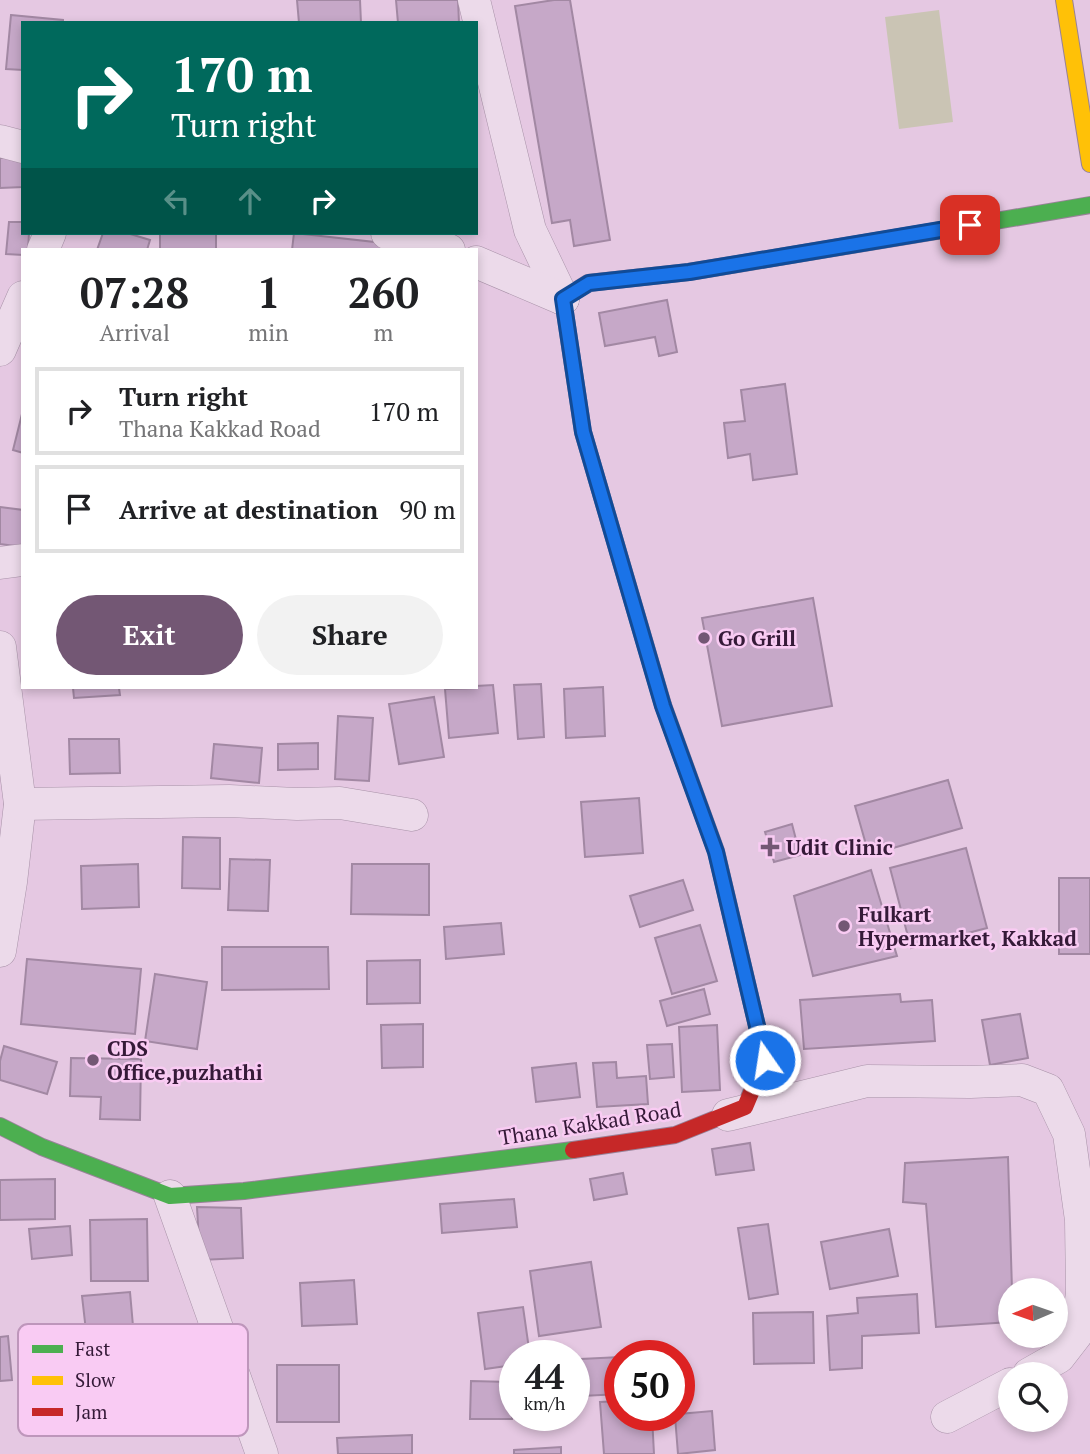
<!DOCTYPE html>
<style>
:root{--surface:#fff;--page:#f2f2f2;--text:#202124;--muted:#757577;--line:#e0e0e0;--accent:#735774}
body{margin:0;font-family:"PT Serif",serif;background:var(--page);color:var(--text);height:100vh;display:flex;flex-direction:column;font-size:26px;white-space:nowrap}
*{box-sizing:border-box;margin:0}
p{font-size:23px;color:var(--muted)}
.icon{flex:none;width:38px;height:38px;fill:none;stroke:currentColor;stroke-width:2;stroke-linecap:round;stroke-linejoin:round}
.map{position:relative;flex:1;overflow:hidden}
.panel{position:absolute;left:21px;top:248px;width:457px;height:441px;display:flex;flex-direction:column;background:var(--surface);border-radius:0px;box-shadow:0 4px 10px #0003}
.panel>*{flex:none}
.banner{position:absolute;left:21px;top:21px;width:457px;height:214px;border-radius:0px;box-shadow:0 4px 10px #0003;background:#00695c;color:#fff;overflow:hidden}
.needle{width:46px;rotate:268deg}
.tools{position:absolute;left:998px;top:1278px;display:grid;gap:14px}
.tools a{display:grid;place-items:center;width:70px;height:70px;border-radius:50%;background:var(--surface);box-shadow:0 4px 10px #0003;font-size:35px}
.speed{position:absolute;left:499px;top:1340px;display:flex;gap:14px;font-size:35px;font-weight:700;text-align:center}
.speed>*{display:grid;place-content:center;width:91px;height:91px;border-radius:50%;background:var(--surface);box-shadow:0 4px 10px #0003;line-height:1}
.speed small{font-size:18px;font-weight:400}
.speed .limit{border:10px solid #d22;background:#fff;color:#111}
.pin{position:absolute;display:grid;place-items:center;width:60px;height:60px;color:#fff;margin:-30px;border-radius:14px;box-shadow:0 4px 10px #0006}
.me{position:absolute;width:77px;margin:-38px;rotate:347deg;stroke-linejoin:round;filter:drop-shadow(0 0 5px #0008)}
.turn{display:flex;align-items:center;gap:24px;height:147px;padding:0 35px;font-size:32px}
.turn .icon{width:91px;height:91px;stroke-width:2.5}
.turn b{display:block;font-size:49px;line-height:60px}
.lanes{display:flex;align-items:center;height:66px;padding:0 35px;background:#0003;justify-content:center;gap:35px;direction:ltr}
.lanes .off{opacity:.35}
.eta{display:flex;justify-content:space-evenly;align-items:center;height:119px;text-align:center}
.eta b{font-size:42px;font-weight:700;line-height:49px}
.button{display:flex;gap:14px;margin-top:auto;padding:14px 35px}
.button a{flex:1;height:80px;border-radius:42px;background:var(--accent);color:#fff;font-size:28px;font-weight:700;line-height:80px;text-align:center}
.button a+a{background:var(--page);color:var(--text)}
ul{padding:0;list-style:none}
li{display:flex;align-items:center;gap:21px;height:88px;margin:0 14px 10px;padding:0 21px;border:4px solid var(--line);border-radius:0px}
li div{flex:1}
li b{display:block;font-size:26px}
li em{font-style:normal}
.map>svg:first-child{display:block}
</style>
<div class="map">
<svg width="1090" height="1454" viewBox="0 0 1090 1454">
<rect width="100%" height="100%" fill="#e5c8e2"/>
<path fill="#cac4b4" d="M939 10 953 122 899 129 885 17Z"/>
<g fill="#c6a8c8" stroke="#a288a3" stroke-width="2">
<path d="M297 0H360L361 23H299Z"/>
<path d="M396 0H458L459 23H398Z"/>
<path d="M554 0H570L610 240 574 246 570 220 552 223 515 6Z"/>
<path d="M11 15 63 20V23H23V70L6 69Z"/>
<path d="M23 157V187L0 188V158Z"/>
<path d="M9 222H23V233H29L28 250H23V255L6 254Z"/>
<path d="M103 233H127L150 240 147 250H97Z"/>
<rect x="160" y="233" width="56" height="17"/>
<path d="M294 233 392 244 391 250H292Z"/>
<path d="M667 300 677 352 659 356 655 337 605 346 599 313Z"/>
<path d="M785 384 797 474 753 480 750 454 728 458 724 423 745 421 741 390Z"/>
<path d="M23 410V453L13 450Z"/>
<path d="M0 507 23 510V547L0 544Z"/>
<path d="M813 598 832 706 722 726 702 618Z"/>
<path d="M541 684 544 737 518 739 514 685Z"/>
<path d="M493 685 498 733 449 738 445 689 476 688V686Z"/>
<path d="M603 687 605 736 566 738 564 689Z"/>
<path d="M73 688H119L120 695 74 698Z"/>
<path d="M434 697 444 757 399 764 389 704Z"/>
<path d="M338 716 373 718 369 781 335 779Z"/>
<path d="M69 739H119L120 773 70 774Z"/>
<path d="M318 743V769L278 770V744Z"/>
<path d="M214 744 262 748 259 783 211 778Z"/>
<path d="M948 780 962 828 869 855 855 806Z"/>
<path d="M639 798 643 853 585 857 581 802Z"/>
<path d="M792 824 800 855 774 862 765 832Z"/>
<path d="M183 837 220 838V889L182 888Z"/>
<path d="M966 848 987 928 911 948 890 868Z"/>
<path d="M230 859 270 860 268 911 228 910Z"/>
<path d="M138 864 139 907 82 909 81 866Z"/>
<path d="M352 864H429V915L351 914Z"/>
<path d="M871 870 897 956 813 976 794 896Z"/>
<rect x="1059" y="878" width="31" height="76"/>
<path d="M683 880 693 910 640 927 630 896Z"/>
<path d="M501 923 504 954 446 959 444 927Z"/>
<path d="M700 925 717 981 672 994 655 938Z"/>
<path d="M222 947H328L329 989 222 990Z"/>
<path d="M27 959 141 969 135 1034 21 1024Z"/>
<path d="M420 960V1003L367 1004V961Z"/>
<path d="M155 974 207 982 197 1049 145 1041Z"/>
<path d="M704 989 710 1014 667 1026 660 1001Z"/>
<path d="M900 994 901 1002 932 1000 935 1041 804 1049 800 1000Z"/>
<path d="M1020 1014 1028 1058 990 1065 982 1020Z"/>
<path d="M423 1024V1067L382 1068 381 1025Z"/>
<path d="M717 1025 720 1090 682 1092 679 1027Z"/>
<path d="M672 1044 674 1077 650 1079 647 1045Z"/>
<path d="M4 1046 57 1062 47 1094 0 1080V1061Z"/>
<path d="M71 1058 141 1059 140 1120 100 1119 101 1097 70 1096Z"/>
<path d="M616 1062 617 1078 646 1076 648 1104 597 1107 593 1063Z"/>
<path d="M576 1063 580 1097 536 1102 532 1068Z"/>
<path d="M750 1143 754 1170 716 1175 712 1149Z"/>
<path d="M1008 1157 1012 1290H1010V1322L936 1327 926 1204 903 1202 905 1163Z"/>
<path d="M623 1173 627 1194 594 1200 590 1179Z"/>
<path d="M55 1179V1219L0 1220V1180Z"/>
<path d="M514 1199 517 1227 442 1233 440 1204Z"/>
<path d="M197 1207 241 1208 243 1258 200 1260Z"/>
<path d="M147 1219 148 1281H91L90 1220Z"/>
<path d="M768 1224 778 1294 749 1299 738 1228Z"/>
<path d="M70 1226 72 1255 32 1259 29 1229Z"/>
<path d="M889 1229 898 1276 830 1289 821 1242Z"/>
<path d="M591 1262 601 1327 539 1336 530 1271Z"/>
<path d="M354 1280 357 1324 302 1326 300 1283Z"/>
<path d="M130 1292 133 1326 86 1331 82 1296Z"/>
<path d="M917 1294 919 1333 862 1336V1368L830 1370 827 1316 858 1313 857 1298Z"/>
<path d="M523 1307 530 1356H514V1365L485 1369 478 1313Z"/>
<path d="M813 1312 814 1363 754 1364 753 1313Z"/>
<path d="M8 1336 12 1380 0 1381V1337Z"/>
<path d="M620 1357V1394L582 1396 581 1359Z"/>
<rect x="277" y="1365" width="62" height="57"/>
<path d="M471 1381 513 1382 512 1419H470Z"/>
<path d="M620 1401V1416H652L654 1454H604L600 1402Z"/>
<path d="M712 1411 715 1450 678 1454 675 1416H679V1414Z"/>
<path d="M412 1435V1454H338L337 1438Z"/>
<path d="M561 1447V1454H514V1450Z"/>
</g>
<g fill="none" stroke-linecap="round" stroke-linejoin="round">
<g stroke="#a892a8" stroke-width="33">
<g id="street">
<path d="M474 0 530 230 563 299"/>
<path d="M0 141 23 147"/>
<path d="M387 233 427 241 449 250"/>
<path d="M43 250 50 233"/>
<path d="M476 262 563 299"/>
<path d="M0 350 23 297"/>
<path d="M0 563 23 560"/>
<path d="M0 647 20 804 11 882 0 951"/>
<path d="M20 804 229 801 297 804 340 803 412 815"/>
<path d="M728 1115 867 1081 970 1082 1022 1080 1048 1090 1069 1134 1081 1220 1082 1293 1076 1335 1059 1357 1029 1374"/>
<path d="M170 1196 262 1454"/>
<path d="M947 1417 1010 1384"/>
</g>
</g>
<g stroke="#988298" stroke-width="18">
<g id="fast">
<path d="M954 228 1090 205"/>
<path d="M573 366 583 432 663 705"/>
<path d="M0 1126 42 1147 170 1196 244 1191 573 1150"/>
</g>
</g>
<g stroke="#988298" stroke-width="18">
<path id="slow" d="M1064 0 1090 164"/>
</g>
<g stroke="#988298" stroke-width="18">
<g id="jam">
<path d="M573 366 563 299 588 283 689 272 954 228"/>
<path d="M573 1150 675 1135 745 1107 765 1060 716 851 663 705"/>
</g>
</g>
<use href="#street" stroke="#ecdaea" stroke-width="32"/>
<use href="#fast" stroke="#4caf50" stroke-width="16"/>
<use href="#slow" stroke="#ffc107" stroke-width="16"/>
<use href="#jam" stroke="#c62828" stroke-width="16"/>
</g>
<g fill="none" stroke-linecap="round" stroke-linejoin="round">
<g stroke="#114b97" stroke-width="18">
<path id="route" d="M765 1060 716 852 663 706 583 432 563 299 589 283 689 272 970 225"/>
</g>
<use href="#route" stroke="#1a73e8" stroke-width="12"/>
</g>
<g fill="#735774" stroke="#f9cbf3" stroke-width="2.5">
<circle cx="704" cy="638" r="7"/>
<path d="M766.5 836.5h7v7h7v7h-7v7h-7v-7h-7v-7h7z"/>
<circle cx="844" cy="926" r="7"/>
<circle cx="93" cy="1060" r="7"/>
</g>
<g text-anchor="middle" dominant-baseline="central" stroke-width="5" stroke-linejoin="round" paint-order="stroke">
<g font-size="21" font-weight="bold" fill="#351a38" stroke="#f9cbf3" text-anchor="start">
<text x="718" y="638">Go Grill</text>
<text x="786" y="847">Udit Clinic</text>
<text x="858" y="914">Fulkart<tspan x="858" dy="24">Hypermarket, Kakkad</tspan></text>
<text x="107" y="1048">CDS<tspan x="107" dy="24">Office,puzhathi</tspan></text>
</g>
<g font-size="21" fill="#351a38" stroke="#f9cbf3">
<text transform="translate(590 1123) rotate(-9)">Thana Kakkad Road</text>
</g>
</g>
<rect x="18" y="1324" width="230" height="112" rx="10" fill="#f9cbf3" stroke="#be96bb" stroke-width="2"/>
<rect x="32" y="1345" width="31" height="8" fill="#4caf50"/>
<rect x="32" y="1376" width="31" height="9" fill="#ffc107"/>
<rect x="32" y="1408" width="31" height="8" fill="#c62828"/>
<g font-size="19" fill="#351a38">
<text x="75" y="1356">Fast</text>
<text x="75" y="1387">Slow</text>
<text x="75" y="1419">Jam</text>
</g>
</svg>
<div class="tools">
<a><svg class="needle" viewBox="-14 -14 28 28"><path d="M0-13l5 13h-10z" fill="#e53935"/><path d="M0 13l5-13h-10z" fill="#757577"/></svg></a>
<a><svg class="icon" aria-label="search" viewBox="0 0 24 24"><circle cx="10" cy="10" r="6"/><path d="M15 15l6 6"/></svg></a>
</div>
<div class="speed"><div>44<small>km/h</small></div><div class="limit">50</div></div>
<div class="pin" style="left:970px;top:225px;background:#d93025"><svg class="icon" aria-label="arrive" viewBox="0 0 24 24"><path d="M6 21V4h12l-3 4 3 4H6"/></svg></div>
<svg class="me" style="left:765px;top:1060px" viewBox="-20 -20 40 40"><circle r="17" fill="#1a73e8" stroke="#fff" stroke-width="3"/><path d="M0-11L8 9 0 5-8 9z" fill="#fff"/></svg>
<div class="banner">
<div class="turn"><svg class="icon" aria-label="right" viewBox="0 0 24 24"><path d="M7 20v-9h11M14 6l5 5-5 5"/></svg><div><b>170 m</b>Turn right</div></div>
<div class="lanes"><svg class="icon off" aria-label="left" viewBox="0 0 24 24"><path d="M17 20v-9H6M10 6l-5 5 5 5"/></svg><svg class="icon off" aria-label="ahead" viewBox="0 0 24 24"><path d="M12 20V5M6 11l6-6 6 6"/></svg><svg class="icon" aria-label="right" viewBox="0 0 24 24"><path d="M7 20v-9h11M14 6l5 5-5 5"/></svg></div>
</div>
<section class="panel">
<div class="eta">
<div><b>07:28</b><p>Arrival</p></div>
<div><b>1</b><p>min</p></div>
<div><b>260</b><p>m</p></div>
</div>
<ul>
<li><svg class="icon" aria-label="right" viewBox="0 0 24 24"><path d="M7 20v-9h11M14 6l5 5-5 5"/></svg><div><b>Turn right</b><p>Thana Kakkad Road</p></div><em>170 m</em></li>
<li><svg class="icon" aria-label="arrive" viewBox="0 0 24 24"><path d="M6 21V4h12l-3 4 3 4H6"/></svg><div><b>Arrive at destination</b></div><em>90 m</em></li>
</ul>
<div class="button"><a>Exit</a><a>Share</a></div>
</section>
</div>
